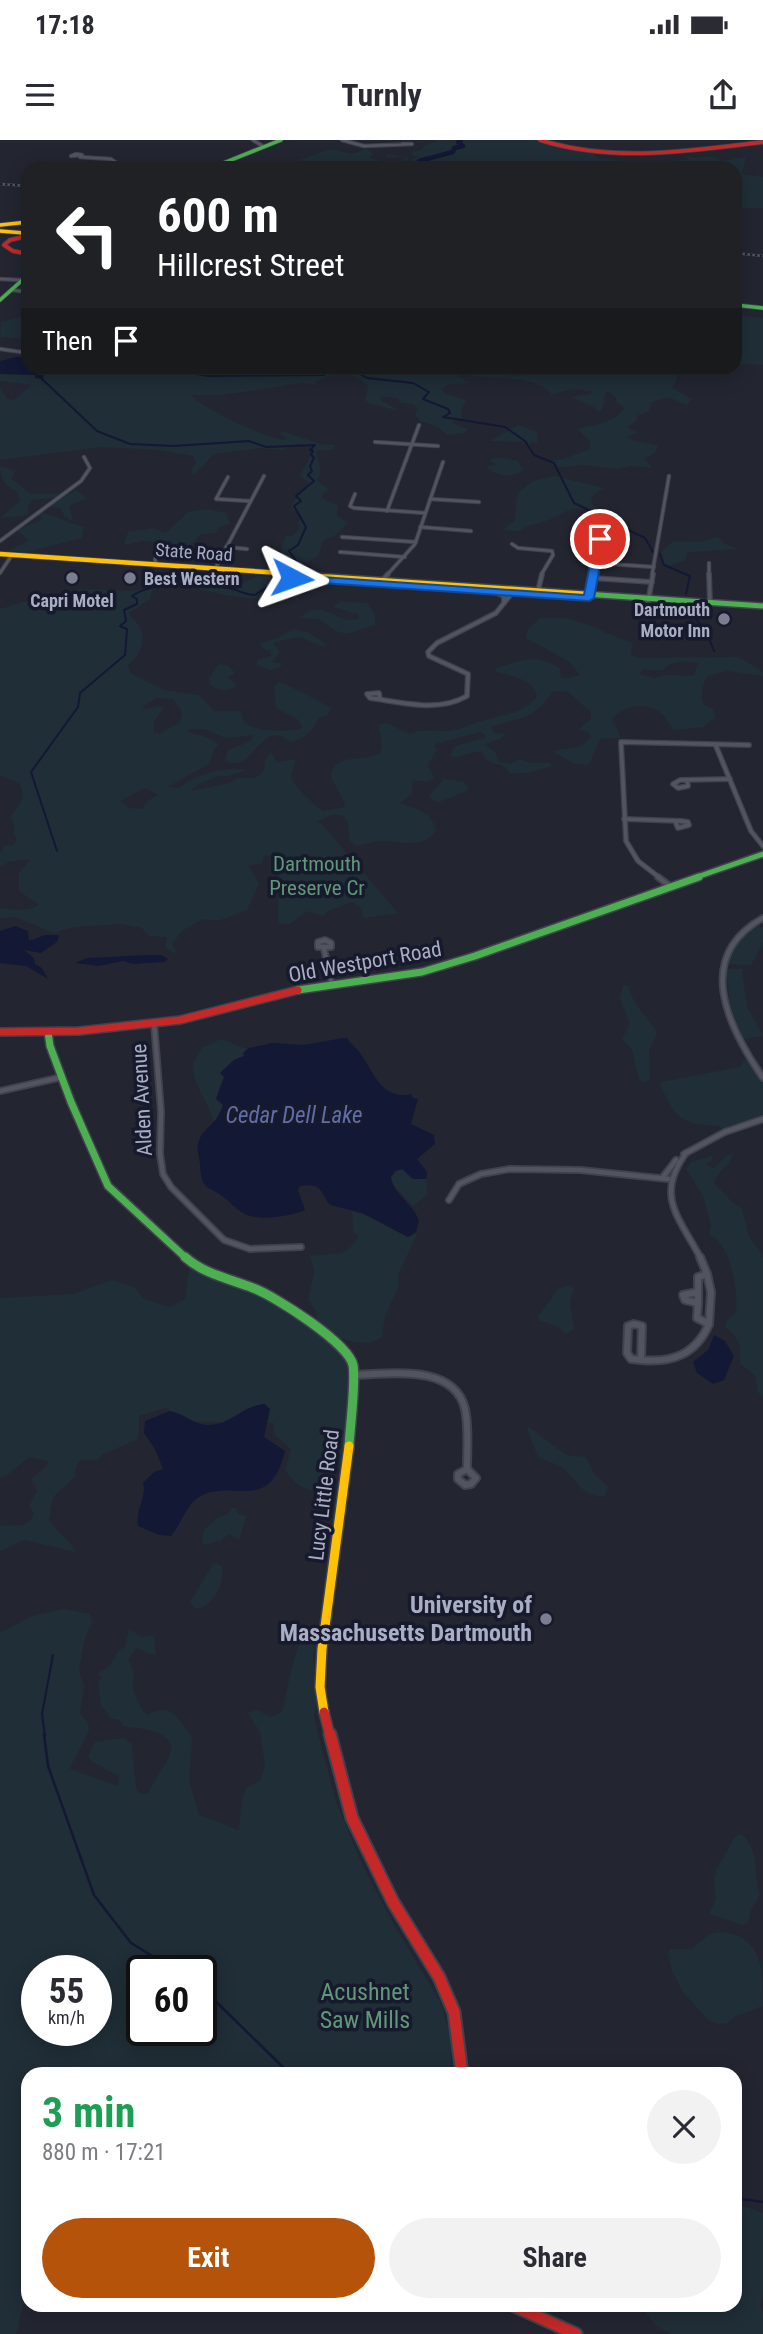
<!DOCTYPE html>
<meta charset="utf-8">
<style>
:root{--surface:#fff;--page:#f2f2f3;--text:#2b2b33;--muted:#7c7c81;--accent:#b45309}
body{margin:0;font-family:"Roboto Condensed",sans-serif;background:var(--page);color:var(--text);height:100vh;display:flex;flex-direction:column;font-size:26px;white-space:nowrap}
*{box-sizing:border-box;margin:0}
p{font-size:23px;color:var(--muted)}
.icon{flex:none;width:38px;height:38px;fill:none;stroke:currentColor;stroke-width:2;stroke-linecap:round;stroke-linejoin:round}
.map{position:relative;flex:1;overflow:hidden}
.details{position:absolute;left:21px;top:1927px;width:721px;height:245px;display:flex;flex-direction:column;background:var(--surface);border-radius:21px;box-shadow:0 4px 18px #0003}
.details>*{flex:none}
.guide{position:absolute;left:21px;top:21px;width:721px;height:214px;border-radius:21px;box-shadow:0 4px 18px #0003;background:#202124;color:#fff;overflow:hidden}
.speed{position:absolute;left:21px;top:1815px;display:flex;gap:14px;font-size:35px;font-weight:700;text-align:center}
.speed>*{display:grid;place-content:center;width:91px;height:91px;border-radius:50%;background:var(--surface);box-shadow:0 4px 18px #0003;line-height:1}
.speed small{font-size:18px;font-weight:400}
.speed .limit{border:4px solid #111;border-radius:10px;background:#fff;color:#111}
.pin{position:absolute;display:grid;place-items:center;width:60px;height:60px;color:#fff;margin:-30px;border:4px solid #fff;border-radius:50%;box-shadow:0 2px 7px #0007}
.me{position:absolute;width:77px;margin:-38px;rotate:94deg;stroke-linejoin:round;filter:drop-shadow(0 0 5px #0008)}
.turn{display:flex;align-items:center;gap:24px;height:147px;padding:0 21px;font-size:32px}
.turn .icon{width:91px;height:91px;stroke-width:2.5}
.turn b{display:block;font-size:49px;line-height:60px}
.then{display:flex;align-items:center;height:66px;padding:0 21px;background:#0003;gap:14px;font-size:26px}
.round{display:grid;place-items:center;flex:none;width:74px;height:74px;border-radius:37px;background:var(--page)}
.headline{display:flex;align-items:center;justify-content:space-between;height:119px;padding:0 21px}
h1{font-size:42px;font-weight:700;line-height:52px;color:#1e9e55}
.primary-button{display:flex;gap:14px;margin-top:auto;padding:14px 21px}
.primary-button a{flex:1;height:80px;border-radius:42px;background:var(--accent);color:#fff;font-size:28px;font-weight:700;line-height:80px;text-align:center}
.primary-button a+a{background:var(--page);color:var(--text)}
.status{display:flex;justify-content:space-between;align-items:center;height:49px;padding:0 35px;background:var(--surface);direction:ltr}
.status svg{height:19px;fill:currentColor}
header{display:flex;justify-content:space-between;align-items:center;height:91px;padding:0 21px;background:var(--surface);font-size:32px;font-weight:700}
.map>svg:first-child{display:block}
</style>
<div class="status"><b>17:18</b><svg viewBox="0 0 49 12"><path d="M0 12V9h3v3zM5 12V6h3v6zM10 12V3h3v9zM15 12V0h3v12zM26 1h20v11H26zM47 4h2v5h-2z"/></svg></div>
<header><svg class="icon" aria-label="menu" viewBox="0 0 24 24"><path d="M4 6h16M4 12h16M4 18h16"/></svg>Turnly<svg class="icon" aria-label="share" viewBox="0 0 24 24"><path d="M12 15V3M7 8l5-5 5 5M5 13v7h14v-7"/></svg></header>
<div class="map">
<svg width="763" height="2194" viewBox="0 0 763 2194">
<rect width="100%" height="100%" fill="#232631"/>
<g fill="#202e37" fill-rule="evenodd">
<path d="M437 0H546L572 9 593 12 597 18 651 24 689 19 680 14 694 18 712 16 722 21 746 17 742 34 763 37V68H735V28L414 27 410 20 418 17 412 15V12L421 10 424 6Z"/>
<path d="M331 9 352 14 367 9 373 14 369 18 398 25 391 22 405 20 401 17 387 18V14L382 13 409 18 407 21 410 23 400 25 412 28H335L299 20Z"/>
<path d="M28 170V199L0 197 1 182 23 176Z"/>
<path d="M735 175 763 178V225L735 224Z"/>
<path d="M40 228H485L504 235 521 236 528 231 504 228H672L667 232 675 234 677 239 672 248 692 259 686 265 669 257 651 262 649 271 637 276 636 281 627 287 638 293 627 296 632 300 658 306 655 313 644 319 653 328 631 326 617 329 583 325 555 328 550 321 563 319 590 309V301L577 289C596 284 613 284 625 268L616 262 617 259 609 252H606L602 270 597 272 595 268 572 257 593 253 591 251 570 249 552 255C537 235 496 239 472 236L470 230 458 236 469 243 450 244 442 248 446 254 466 260 461 269 462 278 454 279 452 283 468 289 465 293 447 295 438 287 420 281 415 275 418 269 413 264 402 263 397 258 380 256 382 261 397 269 394 270 369 263 365 260 368 246C353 230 335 234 316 241V245L302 243 223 255H191C202 268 266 299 285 300L287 298 279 293 284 292 321 304 336 305 332 310H319L316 312 321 332 317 340 329 350 322 354V358L338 366 337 375 348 383 334 396 324 400 318 416 306 422 288 421 280 412 286 396H292L300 388 298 382 302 377 292 368V363L310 343 299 336 308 321 313 308 298 304 283 310 260 308 214 314 194 335 191 330 196 322 193 316 158 310 101 307 0 320V246C11 272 18 255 32 245L0 241V234L35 235V238L43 239 44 234 54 232 41 231Z"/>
<path d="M518 285 538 292 537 303 531 302 530 307 522 302 490 301Z"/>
<path d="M500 317 518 321 523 330C512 339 499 336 488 329V326L496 325 489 320Z"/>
<path d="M0 326 15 330 12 339 31 354H64L62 358 76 350 87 358 69 366 73 382 64 376 61 369 48 366 60 357 33 360 28 366V375L0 378 20 361 17 351C5 348 0 337 0 326Z"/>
<path d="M555 336 604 348 593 355 591 362 606 377 608 380 604 382 618 388 605 387C600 383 595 375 589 371 572 363 560 377 546 381 536 384 528 384 520 391L503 390 515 380C515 373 516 358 519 352L533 341Z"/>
<path d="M208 369 226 373 230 384 219 387 216 393 199 395C196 403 179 414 171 412L170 403 142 401 126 405 124 403 128 392 153 388 166 393 188 372Z"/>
<path d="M41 373C50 373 71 384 84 387L82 398 27 412 8 411 29 400 16 390 41 380 42 376 38 375Z"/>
<path d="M716 397 721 399 723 403 739 409 690 412 686 414V420L668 426 664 423 661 412 674 401 703 402Z"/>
<path d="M257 436 301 440 296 447 287 448C270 470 210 451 185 446L196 442 232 448Z"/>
<path d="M153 448 150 459 129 473C131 480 136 479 139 486 147 500 140 516 128 525L130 533 164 550 199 555 214 571H239C244 576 241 580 247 584 258 592 292 593 303 587L297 579 276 568 274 546 279 542C298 549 314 559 332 568L327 575 319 578C311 592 309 596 292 602 287 600 282 595 277 595 255 596 250 633 225 621L228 610 251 601 253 595 225 598 205 589H188L187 592 207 597 219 605 214 609 209 624 168 647 179 648C197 633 224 626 247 630L228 636H217C209 642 196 642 191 651L229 643 238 638H254L261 634 265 627 264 622 271 612 277 622 296 619C295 624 291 632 291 637 292 644 318 669 324 671L344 667 345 664 331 637C333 611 366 623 380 613L382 603 379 585 386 583 410 594C424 588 433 592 448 591 463 589 475 582 489 579 508 574 525 572 537 556 533 539 512 536 497 532L494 529C518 521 539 512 560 529L561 537 564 539 580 535 570 522 526 498 527 491 540 478C576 473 600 493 633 503L631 515 638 518 739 517 763 532V536L727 531 708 536C702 544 700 555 704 565L713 569 715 578 703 587 674 590C669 585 668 580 664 576 647 560 626 565 612 578L621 598 600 599 589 625 575 624 552 611 582 606 591 597 588 592 578 590 591 579V572L568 552 553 551 543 565 528 576 493 586 492 590 494 593 506 594 500 599 485 604 495 612 499 622 510 624 519 619 532 623H551L550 627 526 633H510L504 626 487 621 482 612C469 610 461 620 450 616L455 606 485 598 486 596 480 592 436 604 434 606 437 609 428 625 434 638 426 642 414 640 412 643V654L400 663C413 668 433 671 436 691 422 711 400 700 379 701 372 702 364 705 357 706L350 701 348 683 344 676 334 674 317 682 321 683 398 773 364 778 361 768 352 762 328 771 323 776 307 771 290 784H278L279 715 264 716 262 723 249 726 259 744 247 770 218 781 203 779 182 791 172 804 177 814 165 808 167 797 150 796 142 788 121 784 73 787 54 793 15 777 0 779V768C12 770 28 772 39 765L19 751V733L30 719 9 722 0 727V714L5 705 13 706 17 698 13 693 15 687 11 676C19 663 28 660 19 643L0 635V469L30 460 38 452 53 456 81 449 130 451ZM684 521 698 523 694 535C680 538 669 531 656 538L639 534 643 529 662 531 670 524ZM156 558 173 559 182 572 180 582 160 594 154 593V582L163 568 159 566 143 570 144 566ZM145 648 159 655 147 661 142 669 130 668 120 661Z"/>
<path d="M341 461 367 463 375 475V485L347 494 338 492 318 479 300 478C322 454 338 488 359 478L358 474 333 467Z"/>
<path d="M293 489 308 492 324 503V507L300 497 275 502 273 504 280 512 272 522 281 523V526L271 530 257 526V520L271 516 270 511 263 509 260 503 278 498Z"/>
<path d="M219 524 229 526 235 533 227 537 237 544C230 553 219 551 210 545L209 538Z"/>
<path d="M444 639 464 642 468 648 467 651 439 662 432 660 429 656Z"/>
<path d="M756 785 763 787V802L751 825 728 824 734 806Z"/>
<path d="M726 829H744L742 831 747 867 763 896 743 899 730 864Z"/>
<path d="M623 846H629C631 864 648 877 657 893L649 910 650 940 643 942 639 939 632 910 622 899 630 883 620 859Z"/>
<path d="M221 899 247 909 244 916 234 920 221 933 224 937C219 949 214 956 223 965L214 984C210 961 192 947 193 923L202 908Z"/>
<path d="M745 919 763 945V978L723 990 719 986C679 984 677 979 660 945L661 942 740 927Z"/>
<path d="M733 1014C731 1026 717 1030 714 1043L729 1059 742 1069 749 1096 763 1117V1258L758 1252 755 1235 740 1224C740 1204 742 1201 725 1187L727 1180 736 1173C738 1150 732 1105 709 1094L711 1086 703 1056 686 1029 691 1022 712 1016 713 1019 706 1025 714 1028 727 1015Z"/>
<path d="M400 1029 405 1030 412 1037 426 1039 428 1054 413 1066 393 1045 391 1037Z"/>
<path d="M352 1071 370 1077 408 1097 417 1094 398 1135 399 1145 385 1176 382 1197C363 1211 333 1197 318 1184L316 1171 308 1160 314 1131 310 1116 341 1113 348 1110 359 1097 353 1091Z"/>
<path d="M190 1126 199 1134 274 1161 349 1217C348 1255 358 1332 316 1349 305 1353 290 1339 285 1330L291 1309 274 1295V1283L168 1281 169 1267 139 1276V1294L136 1300 103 1314 97 1320H81L76 1326 75 1337 53 1357 49 1380C55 1392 73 1401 75 1412L25 1400 0 1411V1386C15 1383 28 1391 34 1373L29 1366 37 1351 31 1339 47 1326 48 1321 29 1317 10 1333 0 1338V1158L73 1154 112 1140 134 1147 144 1159 170 1167 185 1159Z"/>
<path d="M568 1145 574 1148 570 1164 574 1189 566 1194 557 1186 540 1181 538 1177 558 1149Z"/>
<path d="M529 1287 566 1315 586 1317 594 1334 608 1346 605 1356C581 1359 576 1336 560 1326 553 1323 545 1320 538 1317L527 1289Z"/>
<path d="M231 1368H236L238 1374 246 1376 239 1400 229 1394 220 1401 205 1405 202 1401 204 1390 219 1377 228 1374Z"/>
<path d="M214 1423 222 1426C225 1442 213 1468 196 1469L190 1462Z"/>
<path d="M64 1469 90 1474 92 1483 85 1497 79 1530 84 1547 80 1573C83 1578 89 1583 89 1588 90 1592 72 1621 70 1629L118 1646 119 1636 92 1622 88 1616 95 1602 123 1598 132 1604 136 1648 139 1653 147 1654 168 1619 172 1606C163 1588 140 1589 123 1586L119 1580 109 1578 108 1573 101 1567 98 1542 102 1538 98 1534 111 1524 119 1510 125 1507 129 1489 142 1497 154 1495 156 1516 136 1508 128 1520C135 1536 135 1530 132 1547L142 1570 147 1575C174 1561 176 1579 192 1597L189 1641 199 1675 239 1690 242 1659 246 1648 260 1641 265 1626 262 1607 260 1592 248 1573 258 1570 271 1577 282 1572C289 1550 294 1491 317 1485L319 1491 313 1516 317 1557 314 1578 336 1662 361 1722 393 1783 440 1862 450 1893 452 1934H400L396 1928 382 1934H28V2147L16 2194H0V1493L32 1476ZM37 1830H96V1890H37ZM142 1830H201V1890H142Z"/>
<path d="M740 1694C760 1705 753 1736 760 1754L751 1770 748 1783 743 1785 709 1774 716 1759 714 1740 716 1731 734 1698Z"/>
<path d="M720 1792C763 1795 763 1830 763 1866L736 1876 727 1883 719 1884 708 1880 683 1852 672 1831 668 1812 670 1809H691L710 1794Z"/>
<path d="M735 2063 763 2073V2149L760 2166 763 2174V2194H671L656 2185 639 2165H735Z"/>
</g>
<g fill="#131834">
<path d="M16 217H28V228L55 230 44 234 43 239 35 238V235L0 234V221Z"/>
<path d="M15 786 28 791 29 801 45 795H59L57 802 41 813 24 810 34 818 35 824 42 828 48 839 26 826 0 823V791Z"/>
<path d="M147 815H161L168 819 165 822 133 824 123 821 99 826 75 823 87 818Z"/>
<path d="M343 898H348L349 902C372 917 374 962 411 954L413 958 418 959 411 984 434 995 435 1004 417 1019 427 1032 426 1039H413L402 1029 395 1031 391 1037C393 1054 414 1064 419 1081L416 1092 408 1097 362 1073 330 1065C320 1053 323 1042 300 1046L298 1050 305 1070C291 1076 262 1081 247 1075 238 1071 233 1065 226 1059 209 1044 201 1053 200 1025 200 1017 196 1011 198 1004 201 988 217 986 223 965L216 959 224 937 220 933 234 920 244 916 243 913 249 908 272 903 304 905Z"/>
<path d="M714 1195 725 1201 734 1216 724 1240 713 1244 697 1233 693 1222 708 1210Z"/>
<path d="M265 1264 270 1269 264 1297 285 1311C269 1376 233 1337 199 1357 186 1365 181 1385 171 1396L159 1395 138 1386C135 1371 147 1356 143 1343L154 1332 163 1329 155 1309 144 1293 145 1281 170 1271C183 1273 193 1284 207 1285 230 1286 243 1265 265 1264Z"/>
</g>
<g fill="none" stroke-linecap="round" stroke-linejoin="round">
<g stroke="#131834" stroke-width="2">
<path d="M158 228 209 236 324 235 326 232 355 231 367 238 413 243 429 252 423 259 448 269 450 273 443 277 505 287 525 301 534 315 554 323 574 363 608 379 605 384 622 387 645 398 653 412"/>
<path d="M54 231 144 228"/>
<path d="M41 238 97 291 130 304 174 306 249 301 266 307 315 305 310 310 313 311 311 315 314 318 310 326 312 331 308 335 314 341 296 356 301 361 294 366 306 387 298 405 289 411 297 422 296 426 283 430"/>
<path d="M660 414 664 425 690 436 686 454"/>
<path d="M695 478 706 491 714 511"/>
<path d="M57 711 31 632 78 567 80 553 125 515 127 489 120 486 126 481 124 470 137 464V459L132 456C158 439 200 444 229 448 238 450 246 455 255 455L279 439"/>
<path d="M45 1596 42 1574 53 1515"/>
</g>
<g stroke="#131834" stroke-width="2.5">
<path d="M44 1594 48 1626 94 1755 131 1803 175 1830"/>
<path d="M201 1847 290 1934"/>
<path d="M735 2058 763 2062"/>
</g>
<path stroke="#131834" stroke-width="4.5" d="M439 28 419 21 453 12 454 8 463 6 458 2 461 0"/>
<g stroke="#40424e" stroke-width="4.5">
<g id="street-far3">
<path d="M253 0 264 7"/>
<path d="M342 0 364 6 412 4H402"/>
<path d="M76 14 82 15 71 16Z"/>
<path d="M80 17 111 19 124 28"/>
<path d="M0 139 22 140"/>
<path d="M12 150 28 152"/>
<path d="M0 209 28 213"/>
<path d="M375 302 438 306"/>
<path d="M228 337 216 359 249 361"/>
<path d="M355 354 350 366 354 368 425 373"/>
<path d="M430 359 479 362"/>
<path d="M387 371 419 285"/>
<path d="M420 387 471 391"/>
<path d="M342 397 416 402"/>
<path d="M0 401 81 341 90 328 84 317"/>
<path d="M512 404 518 408 552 411 553 415 541 435"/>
<path d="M226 407 247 409"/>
<path d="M340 412 405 417"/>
<path d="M595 423 654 427"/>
<path d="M709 423V435"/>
<path d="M156 425 155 419 162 407"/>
<path d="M215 429 264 336"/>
<path d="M0 433 10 418"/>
<path d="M387 435 415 404 443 322"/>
<path d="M594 435 602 393"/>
<path d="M652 435 669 336"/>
</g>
</g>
<g stroke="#40424e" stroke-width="6">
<g id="street-far2">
<path d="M709 434 710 463"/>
<path d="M592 438 652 442"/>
<path d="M379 444 388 434"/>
<path d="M538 451 542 434"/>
<path d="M494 452 504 456V462"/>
<path d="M589 458 594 434"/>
<path d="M648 462 653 434"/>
<path d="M380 559 379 553 367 554 370 558C401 562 438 573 467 556L468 534 429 516 428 512 437 503 496 473 512 453"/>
<path d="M716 606 751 691 763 706"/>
<path d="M687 640 688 646 678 648 673 644 680 640 730 639"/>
<path d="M624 679 681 681 688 682 689 685 678 688 675 681"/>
<path d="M660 738 638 721 626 701 621 602 749 605"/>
</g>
</g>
<g stroke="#40424e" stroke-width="8">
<g id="street-far1">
<path d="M658 737 670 746"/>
<path d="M763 778C693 817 728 887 763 938"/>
<path d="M325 800 331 803V807H318V802Z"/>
<path d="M324 809 332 845"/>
<path d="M154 883 161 971 160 1014 163 1034 171 1047 224 1100 250 1109 301 1107"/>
<path d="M0 951 62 937"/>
<path d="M686 1013C654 1057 680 1078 701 1119"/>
<path d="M684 1014 725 992 763 979"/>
<path d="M663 1037 676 1020"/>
<path d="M449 1060 459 1044 481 1034 510 1029 580 1030 668 1039"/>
</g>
</g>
<g stroke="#40424e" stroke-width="10">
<g id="street">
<path d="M700 1117 707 1134"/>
<path d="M698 1152V1137L707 1134 711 1152 709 1184"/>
<path d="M698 1152V1163L685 1160 683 1155Z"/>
<path d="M634 1184 642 1186 641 1220 631 1219 627 1213 628 1186Z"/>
<path d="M641 1220C673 1223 696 1214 709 1184L697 1178 698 1163"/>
<path d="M354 1235C389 1234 454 1223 465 1269 469 1288 467 1309 467 1329"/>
<path d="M467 1329 476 1338 471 1344 465 1345 458 1339V1334Z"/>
</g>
</g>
<g stroke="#40424e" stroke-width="5">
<g id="fast-far3">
<path d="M211 28 281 0"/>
<path d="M0 160 28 135"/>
<path d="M735 165 763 168"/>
</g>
</g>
<g stroke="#40424e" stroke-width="8">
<g id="fast-far2">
<path d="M585 454 763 466"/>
<path d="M694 738 763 714"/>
</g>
</g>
<g stroke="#40424e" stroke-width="10">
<g id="fast-far1">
<path d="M298 850 422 832 475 816 699 737"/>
<path d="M48 892 50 906 71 962 108 1046 187 1119"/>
</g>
</g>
<g stroke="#40424e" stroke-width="12">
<path id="fast" d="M185 1117C204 1134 230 1139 253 1148 275 1156 348 1203 353 1225 356 1242 350 1287 349 1306"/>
</g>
<g stroke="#40424e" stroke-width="5">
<g id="slow-far3">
<path d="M0 85 28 82"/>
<path d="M0 91 24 93"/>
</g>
</g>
<g stroke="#40424e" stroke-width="6">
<path id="slow-far2" d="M0 414 311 435"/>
</g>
<g stroke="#40424e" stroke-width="8">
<path id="slow-far1" d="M285 434 585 454"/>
</g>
<g stroke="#40424e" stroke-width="12">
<path id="slow" d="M324 1572 320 1547 322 1509 349 1306"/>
</g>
<g stroke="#40424e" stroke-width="5">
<g id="jam-far3">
<path d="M540 0C614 23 688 11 763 2"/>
<path d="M28 96 10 100 4 105 13 111 28 114"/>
</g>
</g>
<g stroke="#40424e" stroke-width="10">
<path id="jam-far2" d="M0 892 79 891 180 880 298 850"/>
</g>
<g stroke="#40424e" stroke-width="12">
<path id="jam-far1" d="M324 1572 330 1596"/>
</g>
<g stroke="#40424e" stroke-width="15">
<g id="jam">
<path d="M330 1594 352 1678 393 1762 439 1837 454 1872 462 1934"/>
<path d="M512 2165 576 2194"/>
</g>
</g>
<use href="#street-far3" stroke="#525560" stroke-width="2.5"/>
<use href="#street-far2" stroke="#525560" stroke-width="3.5"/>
<use href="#street-far1" stroke="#525560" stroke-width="4.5"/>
<use href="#street" stroke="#525560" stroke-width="6"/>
<use href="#fast-far3" stroke="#4caf50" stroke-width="3.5"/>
<use href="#fast-far2" stroke="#4caf50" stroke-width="5"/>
<use href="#fast-far1" stroke="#4caf50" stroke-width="7"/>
<use href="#fast" stroke="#4caf50" stroke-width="9"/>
<use href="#slow-far3" stroke="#ffc107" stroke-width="3.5"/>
<use href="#slow-far2" stroke="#ffc107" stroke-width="4.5"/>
<use href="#slow-far1" stroke="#ffc107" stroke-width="5"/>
<use href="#slow" stroke="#ffc107" stroke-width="9"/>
<use href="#jam-far3" stroke="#c62828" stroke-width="3.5"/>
<use href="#jam-far2" stroke="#c62828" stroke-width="7"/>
<use href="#jam-far1" stroke="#c62828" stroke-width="9"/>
<use href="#jam" stroke="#c62828" stroke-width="11"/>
<g stroke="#565863" stroke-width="2.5">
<g id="rail">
<path d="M0 44 28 46"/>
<path d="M735 113 763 116"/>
</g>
</g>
<use href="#rail" stroke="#171a2c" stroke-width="2" stroke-dasharray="2.5" stroke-linecap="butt"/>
</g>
<path fill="#1a73e8" stroke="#114b97" stroke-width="2" d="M600 396 605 399 594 458 589 461 292 441 287 438 292 435 584 455 595 399Z"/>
<g fill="#7b7e91" stroke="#171a2c" stroke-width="2.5">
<circle cx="72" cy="438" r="7"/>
<circle cx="130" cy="438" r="7"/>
<circle cx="724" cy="479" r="7"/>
<circle cx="546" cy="1479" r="7"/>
</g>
<g text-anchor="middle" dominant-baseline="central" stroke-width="7" stroke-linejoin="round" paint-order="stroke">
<g font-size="18" fill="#aaaec5" stroke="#171a2c">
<text transform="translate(194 412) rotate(4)">State Road</text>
</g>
<g font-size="18" font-weight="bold" fill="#aaaec5" stroke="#171a2c" text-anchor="start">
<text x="144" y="438">Best Western</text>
<text x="72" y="460" text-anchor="middle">Capri Motel</text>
<text x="710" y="469" text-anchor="end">Dartmouth<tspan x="710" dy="21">Motor Inn</tspan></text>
</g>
<g font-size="21" fill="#61967a" stroke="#171a2c">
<text x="317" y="724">Dartmouth<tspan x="317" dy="24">Preserve Cr</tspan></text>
</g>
<g font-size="21" fill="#aaaec5" stroke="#171a2c">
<text transform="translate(365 822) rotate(-10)">Old Westport Road</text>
<text transform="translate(142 960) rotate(-93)">Alden Avenue</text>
<text transform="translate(324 1355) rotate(-83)">Lucy Little Road</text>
</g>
<g font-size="23" font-style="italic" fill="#606da7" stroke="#171a2c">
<text x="294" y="975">Cedar Dell Lake</text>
</g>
<g font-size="24" font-weight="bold" fill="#aaaec5" stroke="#171a2c" text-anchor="end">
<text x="532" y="1465">University of<tspan x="532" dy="28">Massachusetts Dartmouth</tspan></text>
</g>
<g font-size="24" fill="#61967a" stroke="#171a2c">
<text x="365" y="1852">Acushnet<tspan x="365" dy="28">Saw Mills</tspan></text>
</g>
</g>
</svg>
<div class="speed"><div>55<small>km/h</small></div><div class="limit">60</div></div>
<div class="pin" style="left:600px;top:399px;background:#d93025"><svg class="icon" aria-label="arrive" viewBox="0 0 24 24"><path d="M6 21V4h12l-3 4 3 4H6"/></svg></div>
<svg class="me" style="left:292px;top:438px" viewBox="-20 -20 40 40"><path d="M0-17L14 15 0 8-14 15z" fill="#1a73e8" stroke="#fff" stroke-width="4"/></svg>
<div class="guide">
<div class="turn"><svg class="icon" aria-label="left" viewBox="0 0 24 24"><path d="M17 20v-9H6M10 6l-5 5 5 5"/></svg><div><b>600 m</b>Hillcrest Street</div></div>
<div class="then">Then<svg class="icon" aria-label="arrive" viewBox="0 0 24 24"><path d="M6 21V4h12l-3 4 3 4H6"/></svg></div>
</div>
<section class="details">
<div class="headline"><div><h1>3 min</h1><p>880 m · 17:21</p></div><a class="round"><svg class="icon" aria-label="close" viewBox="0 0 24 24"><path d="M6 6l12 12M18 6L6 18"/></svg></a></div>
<div class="primary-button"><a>Exit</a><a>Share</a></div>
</section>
</div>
